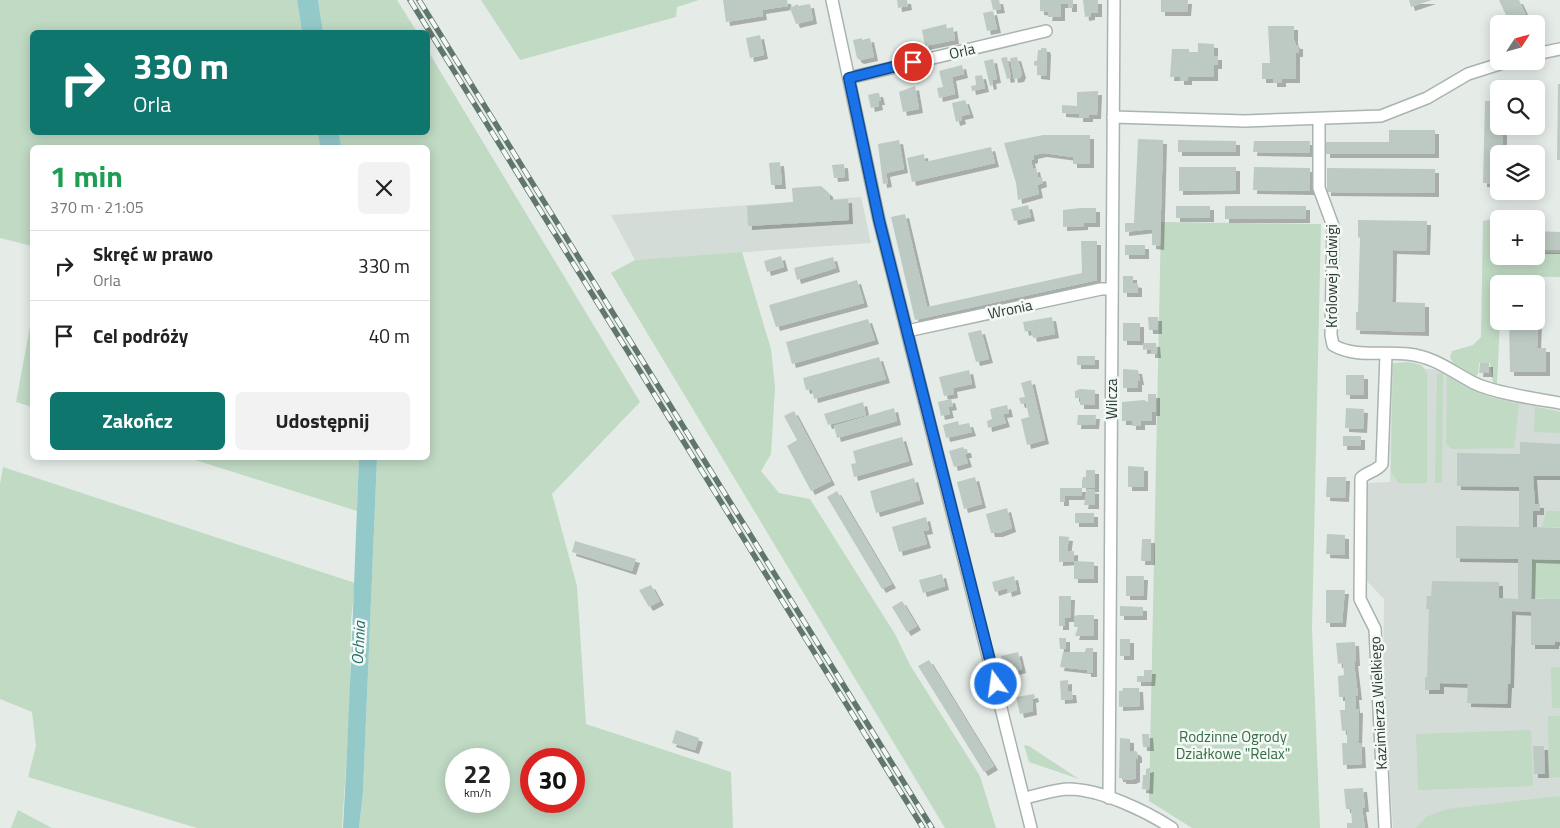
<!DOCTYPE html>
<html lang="pl">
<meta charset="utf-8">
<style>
:root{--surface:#fff;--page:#f2f2f2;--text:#222;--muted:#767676;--line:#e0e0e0;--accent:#0f766e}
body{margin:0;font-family:"Titillium Web",sans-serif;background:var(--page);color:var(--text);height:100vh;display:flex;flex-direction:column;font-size:19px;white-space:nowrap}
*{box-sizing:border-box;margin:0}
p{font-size:16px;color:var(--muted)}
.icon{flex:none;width:28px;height:28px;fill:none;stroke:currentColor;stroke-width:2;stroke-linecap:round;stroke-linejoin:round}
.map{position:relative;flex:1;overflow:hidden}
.sheet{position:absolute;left:30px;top:145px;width:400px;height:315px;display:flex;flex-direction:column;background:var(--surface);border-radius:8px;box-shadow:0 2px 12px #0003}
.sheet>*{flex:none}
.hud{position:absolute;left:30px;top:30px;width:400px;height:105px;border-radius:8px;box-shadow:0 2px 12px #0003;background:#0f766e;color:#fff;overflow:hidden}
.needle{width:32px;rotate:54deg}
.tools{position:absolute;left:1490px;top:15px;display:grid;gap:10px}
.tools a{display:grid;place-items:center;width:55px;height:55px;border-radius:8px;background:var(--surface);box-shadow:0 2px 12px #0003;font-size:25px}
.speed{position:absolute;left:445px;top:748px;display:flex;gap:10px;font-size:25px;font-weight:700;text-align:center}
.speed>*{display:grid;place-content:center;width:65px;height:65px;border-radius:50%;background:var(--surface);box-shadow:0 2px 12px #0003;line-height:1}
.speed small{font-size:12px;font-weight:400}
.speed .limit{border:8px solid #d22;background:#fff;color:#111}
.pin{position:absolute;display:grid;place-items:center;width:42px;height:42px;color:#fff;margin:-21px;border:2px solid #fff;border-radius:50%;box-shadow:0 1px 5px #0007}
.me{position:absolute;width:55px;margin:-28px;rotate:346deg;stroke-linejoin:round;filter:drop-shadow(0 0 4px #0008)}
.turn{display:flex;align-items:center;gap:18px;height:105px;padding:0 20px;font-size:22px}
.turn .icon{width:65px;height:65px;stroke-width:2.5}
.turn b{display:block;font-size:35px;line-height:42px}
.round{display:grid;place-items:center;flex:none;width:52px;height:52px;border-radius:8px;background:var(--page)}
.head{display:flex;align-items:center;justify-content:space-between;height:85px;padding:0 20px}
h1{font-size:30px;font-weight:700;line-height:38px;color:#1e9e55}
.cta{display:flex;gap:10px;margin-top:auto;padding:10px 20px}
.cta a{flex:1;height:58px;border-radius:8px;background:var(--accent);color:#fff;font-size:20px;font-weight:700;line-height:58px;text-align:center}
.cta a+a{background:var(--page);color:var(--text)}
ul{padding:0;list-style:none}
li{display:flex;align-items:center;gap:15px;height:70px;padding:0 20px;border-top:1px solid var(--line)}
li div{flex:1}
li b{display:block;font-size:19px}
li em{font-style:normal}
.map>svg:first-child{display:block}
</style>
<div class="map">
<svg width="1560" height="828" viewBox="0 0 1560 828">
<defs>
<filter id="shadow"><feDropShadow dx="4" dy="4" stdDeviation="0" flood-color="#0004"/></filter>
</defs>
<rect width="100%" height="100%" fill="#e5ece8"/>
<g fill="#d3dcd7">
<path d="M861 197 871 243 635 260 611 215Z"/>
<path d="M1409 362 1419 364 1426 369 1441 370 1467 387 1491 397 1560 411V828H1393L1383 671 1384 599 1365 579 1366 483 1390 482 1392 363Z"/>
</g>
<g fill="#c0dac4" fill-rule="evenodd">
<path d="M0 0H297L302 32H32V132L318 133 320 147 32 148V246L0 238Z"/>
<path d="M318 0H397L417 32H323Z"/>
<path d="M481 0H699L677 7 676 17 520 60Z"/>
<path d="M428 51 640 402 552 494 577 586 586 724 731 772 733 828H359L363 792 377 458H428V148L341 147 339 133 428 132ZM456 759H499V801H456ZM531 759H574V801H531Z"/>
<path d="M1500 217 1499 256H1536V252L1560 253V277L1501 276V284H1499L1500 321 1497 384 1493 383 1490 363H1479L1478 374 1476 376 1453 363 1450 357 1452 351 1473 345 1481 337 1483 221Z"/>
<path d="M1161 222 1321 224 1312 629 1320 828H1192L1149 801Z"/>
<path d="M742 252 771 349 775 387 771 454 761 471 779 493 810 499 895 634 910 665 980 776 996 828H945L611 273 635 260Z"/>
<path d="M32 316V407L16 402Z"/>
<path d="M1406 362 1421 365 1427 374V483H1399L1391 473 1393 364Z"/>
<path d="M1443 373 1442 483H1435L1437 374Z"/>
<path d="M1447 376C1470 392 1492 399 1519 404L1514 448 1452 449 1446 444Z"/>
<path d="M1535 407 1560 412V433L1534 432Z"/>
<path d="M189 458H359L357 511Z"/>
<path d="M3 467 355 583 351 621 350 702 342 828H197L28 777 36 746 32 712 0 699V484Z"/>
<path d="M1546 511H1560V527H1542Z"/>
<path d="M1532 560H1560V599L1531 598Z"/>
<path d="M1551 667H1560V708H1552Z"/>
<path d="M1548 716H1560V777L1549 778Z"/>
<path d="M1531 730 1533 786 1418 790 1416 734Z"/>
<path d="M1024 745 1029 746 1079 779 1029 762Z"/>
<path d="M1560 796V828H1416L1426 817 1447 809Z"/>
<path d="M18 810 52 828H11Z"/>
</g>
<g fill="#94c9ca">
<path d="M297 0H318L323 32H302Z"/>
<path d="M318 133H339L341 147H320Z"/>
<path d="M359 458H377L363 792 359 828H343C350 704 354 581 359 458Z"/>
</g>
<g fill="#bdcac3" filter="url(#shadow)">
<path d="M723 0H787L788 6 762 10 763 16 726 22Z"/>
<path d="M897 0H907L908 6 898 8Z"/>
<path d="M991 0H999L1001 9 993 10Z"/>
<path d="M1040 0H1073V8H1068V4H1061V17H1048L1049 12 1040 11Z"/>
<path d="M1083 0H1098V13H1091V16L1085 17Z"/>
<path d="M1161 0H1188L1187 12H1161Z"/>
<path d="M1409 0H1432L1411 7Z"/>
<path d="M1499 0H1519L1530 24H1510Z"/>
<path d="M798 4V6L810 4 813 20 796 24 790 8Z"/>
<path d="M993 11 997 29 987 31 983 13Z"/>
<path d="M946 24 947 29 953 27 955 40 925 46 922 30Z"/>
<path d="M1268 26H1294V40L1296 45H1299V53H1296V79H1282V83H1273V79H1262V63H1270Z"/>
<path d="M760 35 764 55 750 58 746 38Z"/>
<path d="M862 38V40L870 38 874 57 860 60 857 58 853 40Z"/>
<path d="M1198 43 1214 44V56H1218V65H1214V77H1188V81H1180V77H1170L1172 49H1189V52H1198Z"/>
<path d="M1041 48H1046L1047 51 1046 76 1037 75V66L1034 65V61H1037L1038 50H1041Z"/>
<path d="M1007 57 1011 78 1007 79 1001 58Z"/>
<path d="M1017 57 1022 74 1020 78 1014 79 1010 58Z"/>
<path d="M993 59 997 79 992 80 993 85 990 86 984 61Z"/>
<path d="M962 65 964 74 952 77 955 94 939 98 937 88 943 87 939 71Z"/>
<path d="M982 75 985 88 972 91 971 86 976 85 975 76Z"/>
<path d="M1558 84H1560V160H1557Z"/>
<path d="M915 86 919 109 903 112 899 92Z"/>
<path d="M1098 91 1097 115H1089V118H1079V114L1062 113V105L1077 106V92Z"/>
<path d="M876 93H879L881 101H878L879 106 871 108 868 95Z"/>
<path d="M965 100 970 114 961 116 962 120 956 122 952 103Z"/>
<path d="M1485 101H1499V126H1503V154H1499V184L1483 183Z"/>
<path d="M1389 130H1435V154H1326V142H1389Z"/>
<path d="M1043 135H1090V164H1073V157L1043 153 1034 155V159L1031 160 1033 169 1036 168 1038 178 1042 177 1043 183 1037 185 1039 194 1018 200 1016 183 1004 143Z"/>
<path d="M1138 139 1163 140 1160 246 1152 245V229L1125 232V223H1134Z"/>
<path d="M899 140 904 169 886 173 888 183 883 184 878 144Z"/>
<path d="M1178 140 1236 141V152H1178Z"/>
<path d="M1254 141H1310V153L1253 152Z"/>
<path d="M991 147 995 163 912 182 907 158 924 154 925 162Z"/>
<path d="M780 162 782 185H771L769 163Z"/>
<path d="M844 164 845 177 834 178 832 165Z"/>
<path d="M1179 167H1236V190L1179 191Z"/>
<path d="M1254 167 1310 168V191L1253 190Z"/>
<path d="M1327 168 1435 169V193L1327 192Z"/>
<path d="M821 186 829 193 830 200 848 199 849 220 748 226 747 206 793 202 792 188Z"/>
<path d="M1028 205 1031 217 1014 221 1011 209Z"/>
<rect x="1176" y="206" width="34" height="12"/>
<rect x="1225" y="206" width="81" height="13"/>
<path d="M1080 208H1096V223H1084V226L1063 227V210Z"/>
<path d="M905 214 927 307 1082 273 1081 241H1097V280L915 320 891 217Z"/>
<path d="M1358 220 1427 221 1426 251 1393 250 1392 302 1425 303V332L1356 330V312H1358L1360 238 1358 237Z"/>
<path d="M1536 231 1560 232V250H1536Z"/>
<rect x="1125" y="245" width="20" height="10"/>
<path d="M781 256 784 267 767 272 764 261Z"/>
<path d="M833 257 836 268 797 280 794 268Z"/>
<path d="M1123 276H1133V283L1138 284V293H1123Z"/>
<path d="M857 280 864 303 776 327 769 305Z"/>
<path d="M1052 317 1055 334 1033 338 1031 330 1025 332 1023 322Z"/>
<path d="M1148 317H1158V330H1149Z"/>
<path d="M868 319 875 340 792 364 786 342Z"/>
<path d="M1509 321H1538L1537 348H1546V372H1510Z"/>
<rect x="1123" y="323" width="17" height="18"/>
<path d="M981 330 989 359 976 362 968 333Z"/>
<path d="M1143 343H1156L1157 354H1151V349L1143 350Z"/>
<rect x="1077" y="356" width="18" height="9"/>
<path d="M879 357 886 379 814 399 812 389 806 390 803 378Z"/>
<path d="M1480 363H1489V373H1479Z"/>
<path d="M1123 369 1138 370 1140 381H1138V388H1123Z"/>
<path d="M969 370 972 384 953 388 954 394 944 396 939 377Z"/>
<rect x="1346" y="375" width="18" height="20"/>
<path d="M1031 380 1045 440 1027 445 1021 419 1029 417 1026 403 1021 404 1019 398 1025 397 1021 383Z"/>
<path d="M1080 389 1095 390V405H1080V398H1075V391Z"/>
<path d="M1148 394H1156V412H1152V421H1141V426H1132V421H1122V402L1144 400 1148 402Z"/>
<path d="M951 399 953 406 948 407 950 414 941 416 938 402Z"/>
<path d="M863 402 866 415 828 425 824 414Z"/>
<path d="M1007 405 1009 413 1003 414 1006 423 988 428 987 421 992 419 990 409Z"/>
<path d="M894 408 897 421 837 438 834 426Z"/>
<path d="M1346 408 1364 409 1363 429 1345 428Z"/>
<path d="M794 411 831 481 811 491 787 446 797 440 784 416Z"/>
<path d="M1078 415H1096L1095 425H1077Z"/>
<path d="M958 421 959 425 969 423 972 432 946 438 943 425Z"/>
<rect x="1343" y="436" width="18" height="10"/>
<path d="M902 437 909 461 854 477 851 464 856 463 853 451Z"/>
<path d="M1520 442 1560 444V476H1533L1535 504H1540V511H1533V527L1560 528V560L1532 559 1531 599H1560V642H1555V645H1531V612L1512 611 1510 684H1508L1507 704 1467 703 1468 684 1440 683V690H1425V677H1427L1429 609H1426L1427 596H1431L1432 581 1499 582V598L1518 599V559L1456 558V526L1519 527V487L1457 486V453L1520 454Z"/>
<path d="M963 447 964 449H967L968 454H965L968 463 954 467 949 451Z"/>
<path d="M1128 466 1144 467V487H1128Z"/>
<path d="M1086 470H1095V488H1082V496H1065V502H1060V488H1082V481L1083 477H1086Z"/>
<path d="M975 477 982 504 964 509 957 482Z"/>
<path d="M1327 477H1346L1345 498 1326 497Z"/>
<path d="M914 478 920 500 876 513 870 491Z"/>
<path d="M1087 489 1095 490V505H1084Z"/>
<path d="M837 491 892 584 882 589 827 497Z"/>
<path d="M1007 508 1012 528 999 533H991L986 514Z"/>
<rect x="1075" y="513" width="19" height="10"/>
<path d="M926 517 929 530 923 531 927 544 899 552 892 527Z"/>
<path d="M1327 534 1345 535V555L1326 554Z"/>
<path d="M1059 536 1069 537 1067 552 1074 551V561L1059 562Z"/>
<path d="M1142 539H1151V561H1141Z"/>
<path d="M575 541 636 559 632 571 572 552Z"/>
<path d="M1074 561 1094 562V579H1074Z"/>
<path d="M942 574 945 586 923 593 919 580Z"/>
<path d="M1014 576 1017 590 1008 593 1007 588 995 592 992 582Z"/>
<path d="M1126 576H1144L1143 596H1126Z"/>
<path d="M651 585 660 601 649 607 639 590Z"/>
<path d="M1326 590H1345L1342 623H1326Z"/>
<path d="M1059 596H1071L1070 618H1065V626H1059Z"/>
<path d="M902 601 917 626 907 632 892 607Z"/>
<path d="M1120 606 1143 607V616H1120Z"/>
<path d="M1078 615H1094V636H1075L1078 627H1074V616Z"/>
<path d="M1059 638H1066V649H1060Z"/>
<rect x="1120" y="639" width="10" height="17"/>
<path d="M1355 642 1356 662H1354L1358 696H1355L1356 709H1359L1358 743H1361L1362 764 1343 765 1342 743H1347V730L1342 731 1340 710H1345V697H1339L1338 676 1344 675 1343 663 1338 664 1336 643Z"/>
<path d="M1086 648H1093V673H1087V670L1060 667 1063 652H1085Z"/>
<path d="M1018 652 1022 669 1005 674 1001 656Z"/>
<path d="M929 660 994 766 984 772 918 666Z"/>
<path d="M1144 670H1152L1151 682H1137V676H1144Z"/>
<path d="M1068 680V691H1072L1073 699 1061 700 1060 681Z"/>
<path d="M1123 688H1139L1140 706 1119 707V691H1122Z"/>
<path d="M1034 694 1035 698 1032 699 1033 711 1020 714 1016 697Z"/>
<path d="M676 730 699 738 695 750 672 743Z"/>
<path d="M1142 734H1149L1150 747H1143Z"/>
<path d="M1120 738 1130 739V752L1136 751 1138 754V759H1136V778L1132 780H1122V778H1119Z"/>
<path d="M1533 746H1544L1545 774H1534Z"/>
<path d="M1150 768 1149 790 1142 789 1143 775H1146V769Z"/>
<path d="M1363 788 1365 808H1362L1365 828H1347V823H1352L1351 809H1346L1344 789Z"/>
</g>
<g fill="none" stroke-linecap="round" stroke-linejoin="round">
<g stroke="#a8b4ae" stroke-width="14">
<g id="street">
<path d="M832 0 879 220 1031 828"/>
<path d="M1536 54 1560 49"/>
<path d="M849 78 1046 31"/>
<path d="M1113 117 1245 121 1381 116 1427 98 1468 74 1509 61"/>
<path d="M1319 120V188L1333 226 1331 335 1333 345C1355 358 1383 351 1408 354 1435 357 1451 371 1474 383 1494 393 1537 399 1560 403"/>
<path d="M907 331 1101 289H1112"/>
<path d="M1024 798C1039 795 1055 789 1070 789 1102 790 1146 811 1172 828"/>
<path d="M1109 798 1114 0"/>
<path d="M1385 828 1375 629 1360 599 1361 478C1368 471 1376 472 1382 464L1386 354"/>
</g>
</g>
<use href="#street" stroke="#fff" stroke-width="11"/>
<g stroke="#61776e" stroke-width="5.5">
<g id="rail">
<path d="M410 0 923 828"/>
<path d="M419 0 932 828"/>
</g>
</g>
<use href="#rail" stroke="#f5f9f6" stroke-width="4" stroke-dasharray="11" stroke-linecap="butt"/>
</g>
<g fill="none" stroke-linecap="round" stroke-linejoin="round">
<g stroke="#114b97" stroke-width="12">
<path id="route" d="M913 62 849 78 879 220 996 684"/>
</g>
<use href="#route" stroke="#1a73e8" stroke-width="9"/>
</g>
<g text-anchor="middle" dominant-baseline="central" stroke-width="5" stroke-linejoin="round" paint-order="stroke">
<g font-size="15" fill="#263c33" stroke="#f5f9f6">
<text transform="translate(962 51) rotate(-13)">Orla</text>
<text transform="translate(1331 276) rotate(-90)">Królowej Jadwigi</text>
<text transform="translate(1010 309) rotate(-12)">Wronia</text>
<text transform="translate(1111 399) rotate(-90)">Wilcza</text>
<text transform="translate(1378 703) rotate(-93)">Kazimierza Wielkiego</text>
</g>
<g font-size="15" fill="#356e43" stroke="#f5f9f6">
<text x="1233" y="736">Rodzinne Ogrody<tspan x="1233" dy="17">Działkowe "Relax"</tspan></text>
</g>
<g font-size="16" font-style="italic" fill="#276e71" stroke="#f5f9f6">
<text transform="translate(358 643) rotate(-87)">Ochnia</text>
</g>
</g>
</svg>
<div class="tools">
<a><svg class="needle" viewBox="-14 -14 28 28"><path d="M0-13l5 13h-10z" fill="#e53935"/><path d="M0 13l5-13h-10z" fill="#767676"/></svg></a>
<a><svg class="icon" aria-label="search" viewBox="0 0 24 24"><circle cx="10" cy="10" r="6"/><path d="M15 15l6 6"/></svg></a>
<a><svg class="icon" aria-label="layers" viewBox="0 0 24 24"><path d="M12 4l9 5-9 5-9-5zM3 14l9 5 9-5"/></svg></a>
<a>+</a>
<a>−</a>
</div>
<div class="speed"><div>22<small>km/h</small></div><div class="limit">30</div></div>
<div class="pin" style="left:913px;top:62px;background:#d93025"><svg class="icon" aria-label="arrive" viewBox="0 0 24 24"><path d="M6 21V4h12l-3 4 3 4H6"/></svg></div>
<svg class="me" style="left:996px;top:684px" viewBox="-20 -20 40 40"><circle r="17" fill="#1a73e8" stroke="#fff" stroke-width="3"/><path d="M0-11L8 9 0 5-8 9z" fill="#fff"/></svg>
<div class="hud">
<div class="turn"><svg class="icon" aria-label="right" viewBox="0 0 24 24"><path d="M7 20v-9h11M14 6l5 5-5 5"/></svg><div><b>330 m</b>Orla</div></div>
</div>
<section class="sheet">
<div class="head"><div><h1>1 min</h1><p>370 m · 21:05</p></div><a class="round"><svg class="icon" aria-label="close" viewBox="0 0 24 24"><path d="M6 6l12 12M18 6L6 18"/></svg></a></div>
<ul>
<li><svg class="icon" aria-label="right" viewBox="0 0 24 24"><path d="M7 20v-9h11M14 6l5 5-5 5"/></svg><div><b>Skręć w prawo</b><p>Orla</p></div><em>330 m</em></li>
<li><svg class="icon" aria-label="arrive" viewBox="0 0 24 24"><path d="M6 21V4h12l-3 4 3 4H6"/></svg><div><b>Cel podróży</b></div><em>40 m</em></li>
</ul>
<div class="cta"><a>Zakończ</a><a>Udostępnij</a></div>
</section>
</div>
